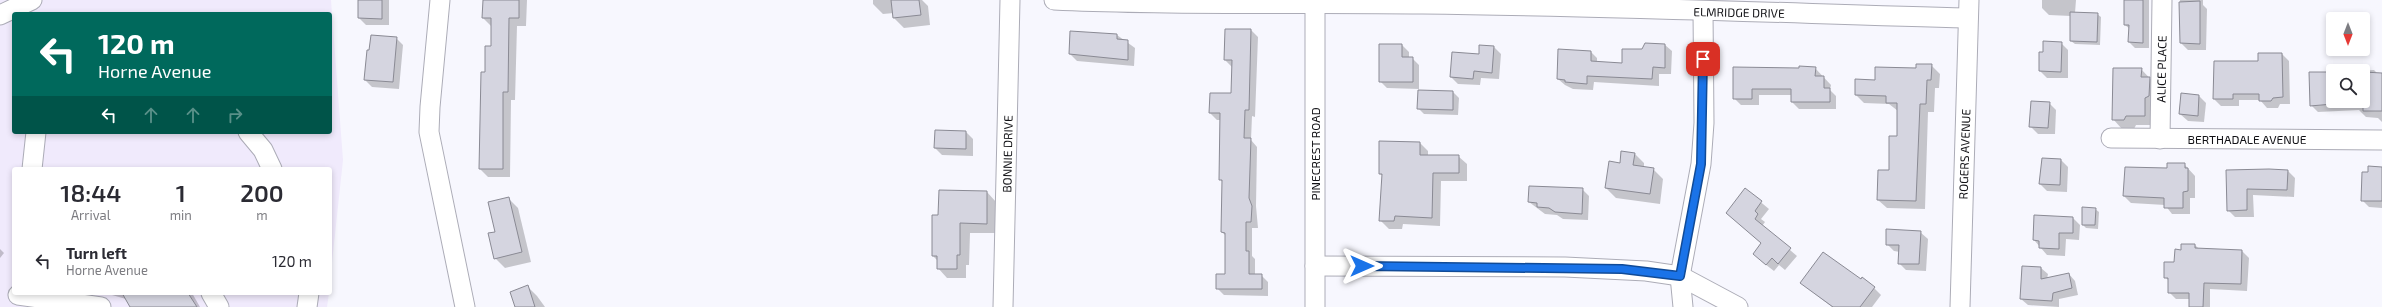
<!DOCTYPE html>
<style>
:root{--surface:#fff;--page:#f2f2f3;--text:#2b2b33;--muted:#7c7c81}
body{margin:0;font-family:"Exo 2",sans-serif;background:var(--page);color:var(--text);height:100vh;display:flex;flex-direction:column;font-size:15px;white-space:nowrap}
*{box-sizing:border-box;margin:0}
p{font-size:13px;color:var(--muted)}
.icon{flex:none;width:22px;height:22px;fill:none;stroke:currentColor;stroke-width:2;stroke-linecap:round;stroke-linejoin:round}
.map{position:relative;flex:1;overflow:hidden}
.drawer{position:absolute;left:12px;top:167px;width:320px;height:128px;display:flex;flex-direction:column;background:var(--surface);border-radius:4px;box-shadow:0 2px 6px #0003}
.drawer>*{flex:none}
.top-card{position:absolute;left:12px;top:12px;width:320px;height:122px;border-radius:4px;box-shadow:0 2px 6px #0003;background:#00695c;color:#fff;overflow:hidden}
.needle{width:26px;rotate:180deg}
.tools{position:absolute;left:2326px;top:12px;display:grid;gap:8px}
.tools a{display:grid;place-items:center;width:44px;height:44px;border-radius:4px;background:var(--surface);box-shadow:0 2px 6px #0003;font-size:20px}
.pin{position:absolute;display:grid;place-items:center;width:34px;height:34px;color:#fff;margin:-17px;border-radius:8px;box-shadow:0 2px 6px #0006}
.me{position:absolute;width:44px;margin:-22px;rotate:90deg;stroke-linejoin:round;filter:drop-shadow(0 0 3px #0008)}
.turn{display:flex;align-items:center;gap:14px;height:84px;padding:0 20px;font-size:18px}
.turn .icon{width:52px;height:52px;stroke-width:2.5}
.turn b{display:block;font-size:28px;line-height:34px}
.lanes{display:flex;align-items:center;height:38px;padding:0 20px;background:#0003;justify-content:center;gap:20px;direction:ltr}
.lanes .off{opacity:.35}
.eta{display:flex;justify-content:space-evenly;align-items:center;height:68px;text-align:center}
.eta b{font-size:24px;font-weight:600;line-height:28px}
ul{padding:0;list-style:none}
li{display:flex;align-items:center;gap:12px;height:52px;padding:0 20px}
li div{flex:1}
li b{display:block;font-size:15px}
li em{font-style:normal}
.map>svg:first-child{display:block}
</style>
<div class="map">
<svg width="2382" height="307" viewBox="0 0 2382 307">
<rect width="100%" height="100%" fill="#f7f7fe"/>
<path fill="#f0eafc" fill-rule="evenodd" d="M0 0H331L343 160 330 281V169H14V293H329L327 307H0ZM14 14H330V132H14Z"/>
<g fill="#0003">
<path d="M359 0H389V25H366L359 18Z"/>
<path d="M484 0H527L526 26H517L515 100H511L510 177H488L480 169 486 73 492 47 491 26 483 18Z"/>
<path d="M873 0H922L928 6 930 25 904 28 894 18V13L883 14 873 4Z"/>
<path d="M2042 0H2076L2075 13 2097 14 2101 17 2100 45 2075 44 2071 41V16L2049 15 2042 8Z"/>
<path d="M2126 0H2149V48H2135L2129 42 2130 29 2125 25Z"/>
<path d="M2180 0H2203V5L2207 9 2206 50H2188L2181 43Z"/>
<path d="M1226 30H1251L1258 37 1255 117 1252 116 1251 140 1257 147 1256 206 1258 228H1252V256L1255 259V275H1261L1268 282V296L1224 295 1217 288 1226 275V236L1222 232 1223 183 1220 179 1221 120H1217L1210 113 1232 94V67L1225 60Z"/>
<path d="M1117 35 1135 48 1134 66 1077 61 1070 54Z"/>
<path d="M396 38 403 45 399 89 372 87 365 80Z"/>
<path d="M2061 43 2068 50V78H2047L2040 71Z"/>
<path d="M1646 44 1665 45 1672 51 1671 74H1659V86L1594 82 1593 90 1573 89 1565 85 1558 79 1591 52 1597 58V62L1623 64 1643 50Z"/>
<path d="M1402 45 1409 52V58H1412L1419 65V89L1387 88 1380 81Z"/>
<path d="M1494 47 1501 54 1499 79 1481 78 1480 85 1458 84 1451 77 1480 55Z"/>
<path d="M2282 54 2289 61 2290 104H2280L2278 108H2267L2260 100H2239V106H2221L2214 99 2260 62Z"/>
<path d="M1931 65 1940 74 1939 88H1935L1934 112H1928L1925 209 1887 208 1878 200 1890 171 1898 137V111L1889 104 1864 103 1856 95 1876 81Z"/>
<path d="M1734 68 1800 69 1815 68 1831 85 1830 90 1836 96V109H1799L1792 102V95H1759V105H1741L1734 98Z"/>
<path d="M2141 69 2159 88 2154 125H2136L2134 129H2122L2113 119Z"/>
<path d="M2374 70 2378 74H2382V122L2378 118 2366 117 2359 110 2318 112 2311 105 2333 72V101H2363V71H2355Z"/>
<path d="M1419 91 1453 92 1459 98 1458 115 1424 114 1418 108Z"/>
<path d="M2199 96 2206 103 2204 122 2188 121 2180 114Z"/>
<path d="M2049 103 2056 110 2055 134H2038L2030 126Z"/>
<path d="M936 131 966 132 973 139V156L942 155 935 148Z"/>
<path d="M1420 143 1428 151V156H1458L1467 164V181H1441L1440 226 1403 224 1402 229H1389L1380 220 1383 176 1380 174Z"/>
<path d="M1634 153 1644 163V167L1653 169 1663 179 1660 204 1616 198 1606 188 1621 164Z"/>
<path d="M2061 160 2068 167 2067 192 2047 191 2040 184Z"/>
<path d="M2184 164 2195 176V198H2190V214H2172L2165 205 2131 203 2124 196 2168 169Z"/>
<path d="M2382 168V208L2369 207 2362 200 2369 173Z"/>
<path d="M2227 171H2288L2295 178 2294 197 2253 195 2254 217H2235L2228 210Z"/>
<path d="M1582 189 1589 196 1588 220 1563 219 1557 215 1545 214 1529 202Z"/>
<path d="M1745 189 1769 209 1761 219 1765 222 1762 226 1797 256 1785 270 1779 265 1774 271 1761 261 1762 244Z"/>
<path d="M987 192 996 202V233H970L969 265H966V278H947L938 268V261L933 256V216H939Z"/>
<path d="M508 198 518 208 531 262 505 268 495 258 496 232Z"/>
<path d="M2095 209 2099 212 2098 229 2086 228 2083 225Z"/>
<path d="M2073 218 2080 225 2079 240 2066 239 2065 256 2047 255 2034 240Z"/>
<path d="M1920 232 1928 239 1926 271 1906 270 1899 263 1900 252 1894 251 1887 244Z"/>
<path d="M2195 245 2199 249 2242 251 2249 258 2247 291 2210 289V307H2190V299H2176L2169 292V281L2165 277 2182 251Z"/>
<path d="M0 249 4 253 0 258Z"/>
<path d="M2041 268 2048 274 2047 279 2069 274 2075 281 2078 295 2059 299V307L2028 305 2021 299Z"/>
<path d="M1861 281 1874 288 1881 295 1872 307H1832L1801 283Z"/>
<path d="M528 287 537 296 545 307H516Z"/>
<path d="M105 293H192L200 307H131L126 299Z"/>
</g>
<g fill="#d5d5e0" stroke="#8a8a94">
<path d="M358 0H382V19L358 18Z"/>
<path d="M483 0H519V18H509L508 92H503V169H479L481 72H485V46H491V18H482Z"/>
<path d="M891 0H919L921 15 893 18Z"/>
<path d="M2124 0H2143V43L2128 42 2129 25H2124Z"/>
<path d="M2200 1V44L2180 43 2179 2Z"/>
<path d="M2070 12 2098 13 2097 42 2070 41Z"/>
<path d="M1225 29H1251L1249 110H1245L1244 138H1251L1249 198 1252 206 1251 222H1246V251H1249V274H1262V289H1216V274H1225V233L1221 232 1222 180H1219L1220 113H1209L1210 93H1231L1232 60H1224Z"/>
<path d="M1070 31 1117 34V39L1128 40V60L1069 54Z"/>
<path d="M371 35 397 37 393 82 364 80 367 50H369Z"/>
<path d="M2043 41 2062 42 2061 72 2039 71V52H2043Z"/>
<path d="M1645 43 1665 44V68L1653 67 1652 79 1587 76V84L1565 82V80L1557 79 1558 49 1591 51V61L1622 63V49H1642Z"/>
<path d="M1379 44H1402V57H1413V82H1379Z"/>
<path d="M1479 45 1494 46 1492 73 1474 71 1473 79 1450 77 1452 52 1479 54Z"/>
<path d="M2258 53H2282L2283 97 2273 98 2271 101H2259V94H2233V99H2213L2214 61H2258Z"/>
<path d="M1916 64H1932L1931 80H1927L1926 104H1920L1916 201 1877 200 1878 170H1889V136H1897V103H1886V96L1855 95V79L1875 80V67L1916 68Z"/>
<path d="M1799 66 1816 67 1815 76H1824V88H1830V102H1791V89H1752V99H1733V67L1799 68Z"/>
<path d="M2113 68H2142L2141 77H2150L2149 96 2145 98V116H2126L2124 120H2112Z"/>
<path d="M2309 72H2333V104L2310 106Z"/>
<path d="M2363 72 2382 73V111H2363Z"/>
<path d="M1418 90 1453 91V110L1417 109Z"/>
<path d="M2181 93 2199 95 2198 116 2179 114Z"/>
<path d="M2031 101 2050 102 2048 128 2029 127Z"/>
<path d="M935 130 966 131V149L934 148Z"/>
<path d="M1379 141 1420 142V155H1459V173H1433L1432 218 1395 216 1394 221H1379L1382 174H1379Z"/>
<path d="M1621 151 1635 153 1633 165 1654 168 1650 194 1605 188 1609 161 1620 163Z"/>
<path d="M2042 158 2061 159 2060 185 2039 184Z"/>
<path d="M2167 163H2185V168H2188V191L2183 192V208H2164V198L2123 196 2125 167 2167 168Z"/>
<path d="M2368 166 2382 167V201H2361L2362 172H2368Z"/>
<path d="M2269 169 2288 170 2287 190 2247 189V210L2227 211 2226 170Z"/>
<path d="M1529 186 1583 188 1582 214 1555 212 1549 208 1537 207V203L1528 202Z"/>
<path d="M1745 188 1762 201 1755 211 1758 214 1755 219 1791 248 1778 264 1772 258 1766 265 1753 254 1761 243 1726 213Z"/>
<path d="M939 190 987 191V224L960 223V255H957V269H937V256H932V215H938Z"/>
<path d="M509 197 522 252 494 259 488 233 495 232 488 202Z"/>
<path d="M2082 207 2096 208 2095 225H2082Z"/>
<path d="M2034 215 2073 217V233H2059V249L2039 248V241L2033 240Z"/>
<path d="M1886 229 1921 231 1919 264H1898L1899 245H1886Z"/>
<path d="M2181 244H2195V248L2242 250 2241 284 2204 283 2203 307H2189V293H2168V278H2164V262H2174L2175 249 2181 250Z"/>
<path d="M1823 252 1861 279 1862 277 1875 287 1860 307H1833L1800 283Z"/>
<path d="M2022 266 2041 267V279L2069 273 2072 288 2053 293 2052 301 2020 299Z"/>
<path d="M528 285 535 307H515L510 292Z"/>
<path d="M122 293H188L197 307H130Z"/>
</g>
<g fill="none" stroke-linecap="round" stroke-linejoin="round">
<g stroke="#acacb7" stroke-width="21">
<g id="minor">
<path d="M440 0 430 107 429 132 465 307"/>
<path d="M1054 0C1177 6 1299 2 1422 4 1604 6 1786 13 1968 18"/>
<path d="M0 15 32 0"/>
<path d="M248 132 263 150 272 169"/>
<path d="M2111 138 2382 140"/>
<path d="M2160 139 2162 0"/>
<path d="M32 169 36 132"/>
<path d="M1315 266 1565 267 1646 271 1680 276 1738 307"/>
<path d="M211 293 219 307"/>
<path d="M18 295 101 307"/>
<path d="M307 307 309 293"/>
<path d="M1003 307 1010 0"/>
<path d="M1315 307V0"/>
<path d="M1683 307 1680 276 1701 164 1704 123 1703 11"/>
<path d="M1960 307 1969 0"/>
</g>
</g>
<use href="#minor" stroke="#fff" stroke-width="19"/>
</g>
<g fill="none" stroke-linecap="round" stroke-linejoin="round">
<g stroke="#114b97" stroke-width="10">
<path id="route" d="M1362 266 1622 269 1680 276 1701 164 1703 59"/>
</g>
<use href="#route" stroke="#1a73e8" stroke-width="7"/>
</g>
<g text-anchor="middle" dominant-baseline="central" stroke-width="4" stroke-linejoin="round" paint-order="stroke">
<g font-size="12" fill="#111115" stroke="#fff">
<text transform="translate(1739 12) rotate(1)">ELMRIDGE DRIVE</text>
<text transform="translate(2161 69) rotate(-89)">ALICE PLACE</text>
<text x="2247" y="139">BERTHADALE AVENUE</text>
<text transform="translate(1007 154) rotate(-89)">BONNIE DRIVE</text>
<text transform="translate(1315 154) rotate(-90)">PINECREST ROAD</text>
<text transform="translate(1964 154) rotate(-88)">ROGERS AVENUE</text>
</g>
</g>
</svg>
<div class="tools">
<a><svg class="needle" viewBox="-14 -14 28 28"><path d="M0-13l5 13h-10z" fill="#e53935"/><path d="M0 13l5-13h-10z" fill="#7c7c81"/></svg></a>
<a><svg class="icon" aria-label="search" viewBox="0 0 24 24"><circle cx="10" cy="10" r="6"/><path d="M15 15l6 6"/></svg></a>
</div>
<div class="pin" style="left:1703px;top:59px;background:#d93025"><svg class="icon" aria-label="arrive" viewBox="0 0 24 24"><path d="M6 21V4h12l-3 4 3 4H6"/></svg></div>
<svg class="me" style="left:1362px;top:266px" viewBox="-20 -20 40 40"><path d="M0-17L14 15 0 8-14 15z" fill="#1a73e8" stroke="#fff" stroke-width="4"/></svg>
<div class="top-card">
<div class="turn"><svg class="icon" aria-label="left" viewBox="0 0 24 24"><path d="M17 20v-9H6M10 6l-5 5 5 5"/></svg><div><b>120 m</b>Horne Avenue</div></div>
<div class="lanes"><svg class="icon" aria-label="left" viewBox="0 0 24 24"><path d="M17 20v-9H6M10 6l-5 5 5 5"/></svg><svg class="icon off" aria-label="ahead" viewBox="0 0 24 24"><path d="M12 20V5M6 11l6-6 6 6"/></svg><svg class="icon off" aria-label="ahead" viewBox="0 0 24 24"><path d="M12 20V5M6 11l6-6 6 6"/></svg><svg class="icon off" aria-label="right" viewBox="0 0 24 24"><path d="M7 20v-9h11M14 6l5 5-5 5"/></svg></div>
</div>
<section class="drawer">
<div class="eta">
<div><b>18:44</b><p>Arrival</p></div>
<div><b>1</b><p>min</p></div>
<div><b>200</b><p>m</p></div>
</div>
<ul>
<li><svg class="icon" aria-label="left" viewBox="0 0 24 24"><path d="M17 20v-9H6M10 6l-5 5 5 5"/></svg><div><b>Turn left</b><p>Horne Avenue</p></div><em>120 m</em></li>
</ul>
</section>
</div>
